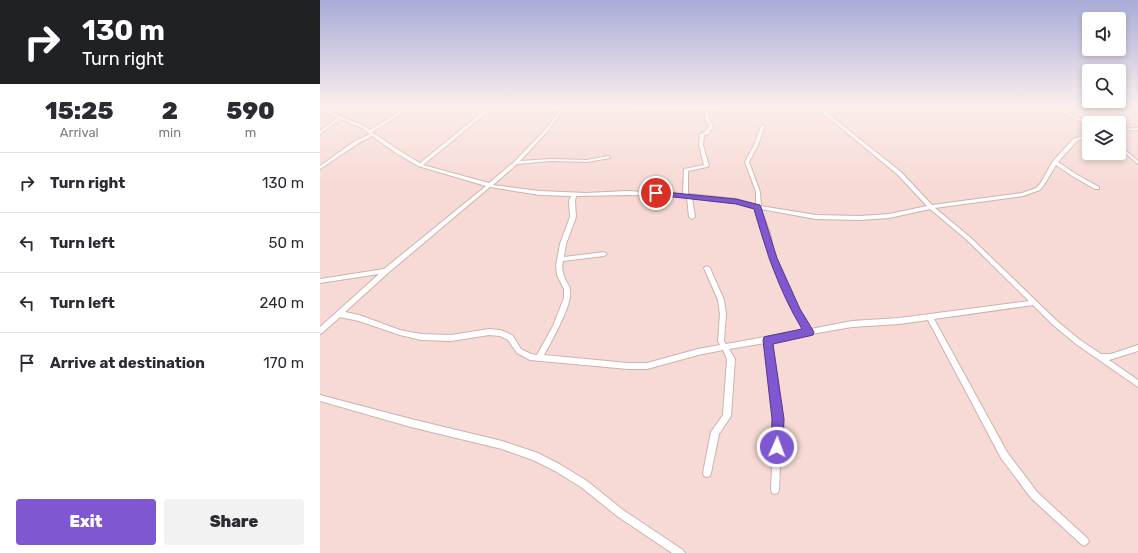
<!DOCTYPE html>
<style>
:root{--surface:#fff;--page:#f2f2f3;--text:#2b2b33;--muted:#7c7c81;--line:#e1e1e2;--accent:#7f57d0}
body{margin:0;font-family:Rubik,sans-serif;background:var(--page);color:var(--text);height:100vh;display:flex;flex-direction:column;font-size:15px;white-space:nowrap}
*{box-sizing:border-box;margin:0}
p{font-size:13px;color:var(--muted)}
.icon{flex:none;width:22px;height:22px;fill:none;stroke:currentColor;stroke-width:2;stroke-linecap:round;stroke-linejoin:round}
.map{position:relative;flex:1;overflow:hidden}
.details{display:flex;flex-direction:column;background:var(--surface);width:320px}
.details>*{flex:none}
.hud{background:#202124;color:#fff;overflow:hidden}
.buttons{position:absolute;left:762px;top:12px;display:grid;gap:8px}
.buttons a{display:grid;place-items:center;width:44px;height:44px;border-radius:4px;background:var(--surface);box-shadow:0 2px 6px #0003;font-size:20px}
.pin{position:absolute;display:grid;place-items:center;width:34px;height:34px;color:#fff;margin:-17px;border:2px solid #fff;border-radius:50%;box-shadow:0 1px 4px #0007}
.me{position:absolute;width:44px;margin:-22px;rotate:2deg;stroke-linejoin:round;filter:drop-shadow(0 0 3px #0008)}
.turn{display:flex;align-items:center;gap:14px;height:84px;padding:0 16px;font-size:18px}
.turn .icon{width:52px;height:52px;stroke-width:2.5}
.turn b{display:block;font-size:28px;line-height:34px}
.eta{display:flex;justify-content:space-evenly;align-items:center;height:68px;text-align:center}
.eta b{font-size:24px;font-weight:800;line-height:28px}
.primary-button{display:flex;gap:8px;margin-top:auto;padding:8px 16px}
.primary-button a{flex:1;height:46px;border-radius:4px;background:var(--accent);color:#fff;font-size:16px;font-weight:800;line-height:46px;text-align:center}
.primary-button a+a{background:var(--page);color:var(--text)}
ul{padding:0;list-style:none}
li{display:flex;align-items:center;gap:12px;height:60px;padding:0 16px;border-top:1px solid var(--line)}
li div{flex:1}
li b{display:block;font-size:15px}
li em{font-style:normal}
main{display:flex;flex:1;min-height:0}
.map>svg:first-child{display:block}
</style>
<main>
<section class="details">
<div class="hud">
<div class="turn"><svg class="icon" aria-label="right" viewBox="0 0 24 24"><path d="M7 20v-9h11M14 6l5 5-5 5"/></svg><div><b>130 m</b>Turn right</div></div>
</div>
<div class="eta">
<div><b>15:25</b><p>Arrival</p></div>
<div><b>2</b><p>min</p></div>
<div><b>590</b><p>m</p></div>
</div>
<ul>
<li><svg class="icon" aria-label="right" viewBox="0 0 24 24"><path d="M7 20v-9h11M14 6l5 5-5 5"/></svg><div><b>Turn right</b></div><em>130 m</em></li>
<li><svg class="icon" aria-label="left" viewBox="0 0 24 24"><path d="M17 20v-9H6M10 6l-5 5 5 5"/></svg><div><b>Turn left</b></div><em>50 m</em></li>
<li><svg class="icon" aria-label="left" viewBox="0 0 24 24"><path d="M17 20v-9H6M10 6l-5 5 5 5"/></svg><div><b>Turn left</b></div><em>240 m</em></li>
<li><svg class="icon" aria-label="arrive" viewBox="0 0 24 24"><path d="M6 21V4h12l-3 4 3 4H6"/></svg><div><b>Arrive at destination</b></div><em>170 m</em></li>
</ul>
<div class="primary-button"><a>Exit</a><a>Share</a></div>
</section>
<div class="map">
<svg width="818" height="553" viewBox="0 0 818 553">
<rect width="100%" height="100%" fill="#f7dad5"/>
<g fill="none" stroke-linecap="round" stroke-linejoin="round">
<g stroke="#cdb2ad" stroke-width="2">
<g id="minor">
<path d="M84 106H88L75 118 52 132 80 151 100 163 170 106H175L103 165 169 183 194 162 225 130 239 111 211 106H223L241 109 243 106H247L244 111H243L227 132 200 161 231 159 267 160 288 156 290 157V158L267 162 231 161 197 164 173 185 220 191 266 193 307 191 363 194 364 169 384 165 379 145 380 134 385 132 389 126 385 118V111L312 110 297 108 288 106 319 108H377L427 106 416 108 389 110V118L393 126 389 134 384 135 383 145 389 166 387 167 368 171V194L416 199 436 205V192L425 162 434 145 441 126 443 125 445 126 438 145 429 162 440 192 441 206 496 215 540 216 569 214 607 206 577 174 504 114 498 106H502L506 112 581 172 612 205 702 193 716 188 720 184 733 161 753 139 769 134V136L757 141 738 162 756 174 779 187V189H775L752 176 736 165 724 185 720 190 703 196 615 208 651 238 737 321 760 340 781 354H791L818 345V351L789 360 818 380V387L756 344 733 325 713 305 614 319 687 452 717 492 767 538 769 541 767 544 764 546 761 544 711 498 681 458 608 320 579 324 532 327 451 341 462 419 459 490 458 493 455 494 452 493 451 490 454 419 445 343 409 349 415 359 411 416 399 434 391 473 390 476 387 477 384 476 383 473 391 432 403 415 407 359 403 350 378 355 327 369H308L210 360 197 353 188 340 180 336 169 335 131 341 101 340 80 335 39 321 20 317 2 333 0 334V327L59 274 0 283V279L64 269 166 186 98 166 76 153 52 136 39 143 0 169V166L35 141 50 134 42 128 20 119 0 134V131L17 118 0 110V108L44 126 50 130 73 116ZM170 187 220 195 251 196 249 201 250 217 240 244 236 266 237 275 244 289V298L233 326 217 355 211 354 201 349 193 336 188 333 180 330 169 329 131 335 101 334 80 330 39 315 25 312 68 273ZM307 195 352 196 367 197 369 217 372 219 375 217 372 198 416 203 436 208 435 211 444 233 449 258 473 311 484 330 406 344 404 341 406 314 404 300 390 268 387 266 384 268 398 300 400 314 398 341 400 345 378 349 327 363H308L224 355C231 342 253 304 250 290 250 287 248 284 246 281 243 274 241 269 243 261L284 256 287 254 284 252 244 257 246 244 256 217 255 201 256 196ZM441 209 496 219 540 220 569 218 610 209 647 240 709 301 579 318 532 321 491 329 479 310 455 258 450 233 441 211Z"/>
<path d="M730 106H735L769 123V126Z"/>
<path d="M818 128V130L799 131V129Z"/>
<path d="M799 145 818 161V164L799 148Z"/>
<path d="M0 395 91 419 182 441 218 453 241 465 267 481 303 510 363 550 365 553H352L297 516 261 487 235 471 213 460 182 449 91 427 0 401Z"/>
</g>
</g>
<use href="#minor" fill="#fff" fill-rule="evenodd"/>
</g>
<linearGradient id="sky" x2="0" y2="1"><stop stop-color="#a9acd8"/><stop offset="0.58" stop-color="#fbeeec"/><stop offset="1" stop-color="#fbeeec" stop-opacity="0"/></linearGradient>
<rect width="818" height="184" fill="url(#sky)"/>
<path fill="#7f57d0" stroke="#533987" d="M334 191 416 199 440 205 441 207 457 258 480 309 494 332 493 335 489 336 453 344 464 419 463 447 461 452 457 453 453 452 451 447 452 419 443 340 444 337 448 336 482 329C459 291 446 251 434 209L416 204 336 195 333 193Z"/>
</svg>
<div class="buttons">
<a><svg class="icon" aria-label="sound" viewBox="0 0 24 24"><path d="M4 9h4l5-4v14l-5-4H4zM17 9q2 3 0 6"/></svg></a>
<a><svg class="icon" aria-label="search" viewBox="0 0 24 24"><circle cx="10" cy="10" r="6"/><path d="M15 15l6 6"/></svg></a>
<a><svg class="icon" aria-label="layers" viewBox="0 0 24 24"><path d="M12 4l9 5-9 5-9-5zM3 14l9 5 9-5"/></svg></a>
</div>
<div class="pin" style="left:336px;top:193px;background:#d93025"><svg class="icon" aria-label="arrive" viewBox="0 0 24 24"><path d="M6 21V4h12l-3 4 3 4H6"/></svg></div>
<svg class="me" style="left:457px;top:447px" viewBox="-20 -20 40 40"><circle r="17" fill="#7f57d0" stroke="#fff" stroke-width="3"/><path d="M0-11L8 9 0 5-8 9z" fill="#fff"/></svg>
</div>
</main>
